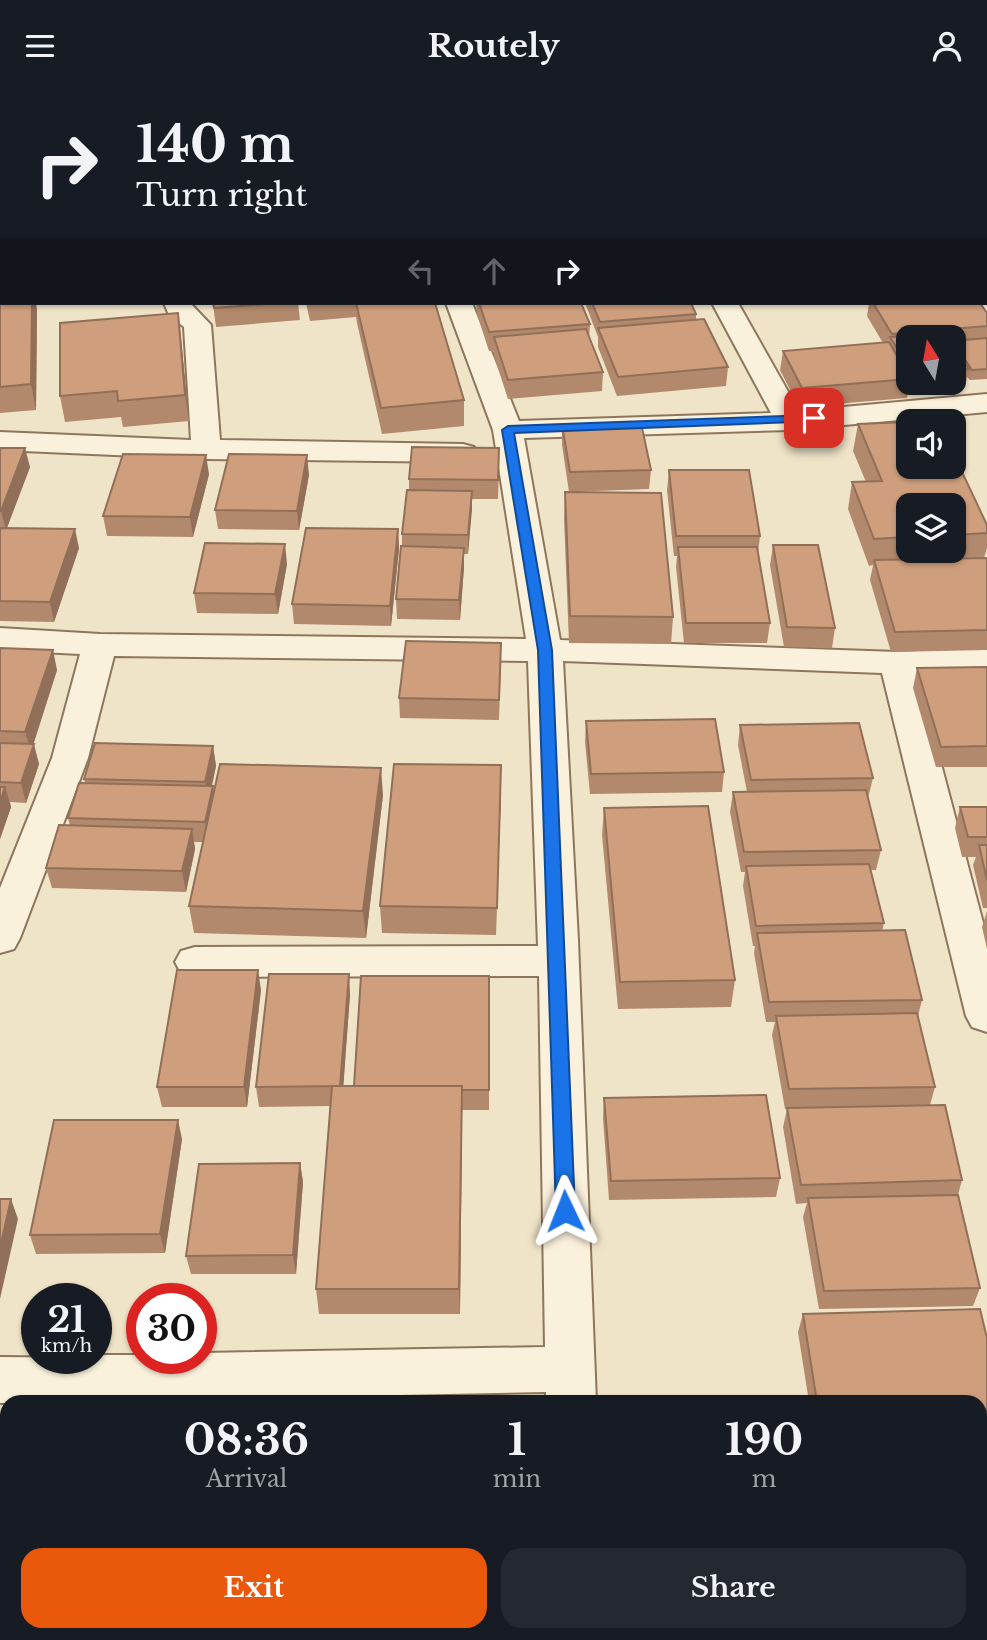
<!DOCTYPE html>
<style>
:root{--surface:#171b24;--page:#242831;--text:#f1f3f6;--muted:#9ea1a6;--accent:#ea580c}
body{margin:0;font-family:"Libre Baskerville",serif;background:var(--page);color:var(--text);height:100vh;display:flex;flex-direction:column;font-size:26px;white-space:nowrap}
*{box-sizing:border-box;margin:0}
p{font-size:23px;color:var(--muted)}
.icon{flex:none;width:38px;height:38px;fill:none;stroke:currentColor;stroke-width:2;stroke-linecap:round;stroke-linejoin:round}
.map{position:relative;flex:1;overflow:hidden}
.drawer{position:absolute;left:0px;top:1304px;width:987px;height:247px;display:flex;flex-direction:column;background:var(--surface);border-radius:21px 21px 0 0;box-shadow:0 2px 5px #0004}
.drawer>*{flex:none}
.guide{position:absolute;left:0px;top:0px;width:987px;height:214px;box-shadow:0 2px 5px #0004;background:#171b24;color:var(--text);overflow:hidden}
.needle{width:46px;rotate:349deg}
.tools{position:absolute;left:896px;top:234px;display:grid;gap:14px}
.tools a{display:grid;place-items:center;width:70px;height:70px;border-radius:14px;background:var(--surface);box-shadow:0 2px 5px #0004;font-size:35px}
.speed{position:absolute;left:21px;top:1192px;display:flex;gap:14px;font-size:35px;font-weight:700;text-align:center}
.speed>*{display:grid;place-content:center;width:91px;height:91px;border-radius:50%;background:var(--surface);box-shadow:0 2px 5px #0004;line-height:1}
.speed small{font-size:18px;font-weight:400}
.speed .limit{border:10px solid #d22;background:#fff;color:#111}
.pin{position:absolute;display:grid;place-items:center;width:60px;height:60px;color:#fff;margin:-30px;border-radius:14px;box-shadow:0 4px 10px #0006}
.me{position:absolute;width:77px;margin:-38px;rotate:358deg;stroke-linejoin:round;filter:drop-shadow(0 0 5px #0008)}
.turn{display:flex;align-items:center;gap:24px;height:147px;padding:0 21px;font-size:32px}
.turn .icon{width:91px;height:91px;stroke-width:2.5}
.turn b{display:block;font-size:49px;line-height:60px}
.lanes{display:flex;align-items:center;height:66px;padding:0 21px;background:#0003;justify-content:center;gap:35px;direction:ltr}
.lanes .off{opacity:.35}
.eta{display:flex;justify-content:space-evenly;align-items:center;height:119px;text-align:center}
.eta b{font-size:42px;font-weight:700;line-height:49px}
.primary-button{display:flex;gap:14px;margin-top:auto;padding:14px 21px}
.primary-button a{flex:1;height:80px;border-radius:21px;background:var(--accent);color:#fff;font-size:28px;font-weight:700;line-height:80px;text-align:center}
.primary-button a+a{background:var(--page);color:var(--text)}
header{display:flex;justify-content:space-between;align-items:center;height:91px;padding:0 21px;background:var(--surface);font-size:32px;font-weight:700}
.map>svg:first-child{display:block}
</style>
<header><svg class="icon" aria-label="menu" viewBox="0 0 24 24"><path d="M4 6h16M4 12h16M4 18h16"/></svg>Routely<svg class="icon" aria-label="person" viewBox="0 0 24 24"><circle cx="12" cy="8" r="4"/><path d="M4 21q1-7 8-7t8 7"/></svg></header>
<div class="map">
<svg width="987" height="1549" viewBox="0 0 987 1549">
<rect width="100%" height="100%" fill="#f0e4c8"/>
<g fill="none" stroke-linecap="round" stroke-linejoin="round">
<g stroke="#8d765c" stroke-width="4">
<g id="minor">
<path d="M91 0H138L90 2Z"/>
<rect x="369" y="0" width="22" height="2"/>
<path d="M598 0H620L621 2H599Z"/>
<path d="M821 0H843L844 2H822Z"/>
<rect x="0" y="2" width="2" height="14"/>
<path d="M985 204 987 205V223L978 221 972 212H985Z"/>
<path d="M164 212H190L211 234 220 349 463 353 474 356 478 362 474 368 463 371 206 368 0 359V341L191 349 184 236 169 224Z"/>
<path d="M446 212H472L519 330 771 322 712 212H738L799 320 987 303V321L790 339 524 347 560 549 897 561 987 557V579L917 582 987 847V941L972 936 966 925 882 582 563 570 578 849 596 1311H546V1301L0 1312V1266L96 1267V1264H142V1267H201V1262L545 1256 539 885 195 886 181 882 175 871 181 860 195 856 538 855 528 570 114 565 88 667 20 847 14 858 0 862V797L52 667 80 563 0 559V537L100 543 526 548 493 339Z"/>
<path d="M980 1504H987V1549H960L958 1544H980Z"/>
<rect x="552" y="1544" width="54" height="5"/>
</g>
</g>
<use href="#minor" fill="#faf1dc" fill-rule="evenodd"/>
</g>
<g fill="#b2896c" fill-rule="evenodd">
<path d="M390 0H484V2H391Z"/>
<rect x="488" y="0" width="86" height="2"/>
<path d="M630 0H729L730 2H631Z"/>
<path d="M850 0H940L939 2H851Z"/>
<path d="M945 0H987V1L947 2Z"/>
<path d="M985 56H987V174H986Z"/>
<path d="M0 197 37 219 36 319 0 322Z"/>
<path d="M199 212H298L300 229 216 236 213 213 199 214Z"/>
<path d="M306 212H435L464 309V335L382 343 357 232 356 226 310 230Z"/>
<path d="M476 212H581L590 233 589 247 603 281 602 300 508 308 494 265V260H489L477 223Z"/>
<path d="M585 212H691L696 223V229L728 276 726 295 617 305 598 256V246Z"/>
<path d="M869 212H980L987 222V288L970 289 967 286 965 297 909 302 908 300 907 307 799 316 780 279 783 260 883 252 867 225ZM908 247H954V292H908Z"/>
<path d="M178 222 189 330 123 336 121 326 65 331 60 305Z"/>
<path d="M858 333 987 434V457L984 467H987V559L891 561 870 489 873 474 869 475 848 418 852 391H866L853 360ZM908 415H954V460H908Z"/>
<path d="M562 334 651 379 649 398 569 401 562 354Z"/>
<path d="M0 357 30 376 7 437 79 457 54 531 0 530Z"/>
<path d="M499 376 498 408H472L468 463H464V476L460 529 397 528 396 508 402 455V443L409 399V388Z"/>
<path d="M669 379 760 445 758 462 770 532 767 552H684L676 476 677 465H674L667 399Z"/>
<path d="M209 383 193 446 107 445 103 425Z"/>
<path d="M309 384 299 439 218 438 215 419Z"/>
<path d="M565 401 673 526 671 553 569 552 564 428Z"/>
<path d="M398 438 399 458 391 535 294 533 292 513Z"/>
<path d="M773 454 835 537 832 557 784 556 770 474Z"/>
<path d="M287 473 278 523 197 522 194 502Z"/>
<path d="M0 557 57 579 33 653 39 673 26 712 10 711 11 716 0 748Z"/>
<path d="M501 572 499 629 400 627 399 607Z"/>
<path d="M987 576V676H936L913 597 917 577Z"/>
<path d="M586 630 724 681 722 701 590 703 585 651Z"/>
<path d="M740 634 873 687 868 707 881 759 876 779H871L884 832 882 840 922 909 918 925 935 996 930 1014 962 1089 958 1104 980 1197 973 1215 819 1218 803 1126 807 1112 796 1113 783 1036 787 1018H785L772 944 775 931H766L754 862 755 855H753L743 795 745 781H741L730 721 733 701H747L738 654Z"/>
<path d="M213 655 216 675 212 695 214 700 383 704 366 847 194 842 189 815 203 751H194L195 758 186 801 52 797 46 777 70 735 68 727 85 692 84 688Z"/>
<path d="M501 702 496 844 382 842 380 815Z"/>
<path d="M960 716H987V817H983L973 774 976 766H962L955 737Z"/>
<path d="M604 717 735 889 731 916 618 918 602 744Z"/>
<path d="M987 820V858L982 836Z"/>
<path d="M489 885V1019H462L460 1223H319L316 1198 330 1015 259 1016 256 996 350 903 343 995H354Z"/>
<path d="M261 899 247 1016H162L157 996Z"/>
<path d="M604 1007 780 1087 776 1106 609 1109 603 1027Z"/>
<path d="M182 1048 165 1162 36 1163 30 1144Z"/>
<path d="M300 1072 303 1091 296 1183H191L186 1165Z"/>
<path d="M803 1223 987 1247V1338H980V1311H809L798 1241Z"/>
</g>
<g fill="#916f58">
<path d="M0 65 2 73 0 107Z"/>
<path d="M32 212H36L37 219 36 319 31 293Z"/>
<path d="M178 222 181 247 189 330 185 304Z"/>
<path d="M25 357 30 376 6 439 1 420Z"/>
<path d="M206 364 209 383 193 446 190 426Z"/>
<path d="M307 364 309 384 299 439 297 420Z"/>
<path d="M472 400V419L468 463V444Z"/>
<path d="M75 438 79 457 54 531 50 511Z"/>
<path d="M398 438 399 458 391 535 390 515Z"/>
<path d="M285 453 287 473 278 523 275 503Z"/>
<path d="M464 457V476L460 529 459 509Z"/>
<path d="M53 559 57 579 31 661 25 641Z"/>
<path d="M34 653 39 673 26 712 21 692Z"/>
<path d="M213 655 216 675 208 711 205 691Z"/>
<path d="M501 674V702L496 844 497 817Z"/>
<path d="M381 677 383 704 366 847 363 820Z"/>
<path d="M213 695 216 715 208 751 205 731Z"/>
<path d="M5 696 11 716 0 748V711Z"/>
<path d="M192 738 195 758 186 801 182 780Z"/>
<path d="M258 879 261 899 247 1016 244 996Z"/>
<path d="M349 883 350 903 342 1015 340 996Z"/>
<path d="M462 995V1021L460 1223 459 1198Z"/>
<path d="M178 1029 182 1048 165 1162 160 1143Z"/>
<path d="M300 1072 303 1091 296 1183 293 1164Z"/>
<path d="M11 1108 18 1128 0 1208V1157Z"/>
<path d="M89 1544H101L100 1549H88Z"/>
<path d="M233 1544H239L238 1549H232Z"/>
</g>
<g fill="#cf9f7d" stroke="#916f58" stroke-width="2">
<path d="M56 0H119V2H46V1Z"/>
<path d="M169 0H261L262 2H169Z"/>
<path d="M267 0H347L348 2H268Z"/>
<path d="M394 0H430L403 2H395Z"/>
<path d="M640 0H729L730 2H641Z"/>
<path d="M795 0H820L821 2H768Z"/>
<rect x="985" y="56" width="2" height="57"/>
<path d="M985 125H987V153L985 151Z"/>
<path d="M0 197H2V212H32L31 293 0 296Z"/>
<path d="M213 212H280L214 217Z"/>
<path d="M356 212H435L464 309 381 317Z"/>
<path d="M479 212H581L590 233 489 241Z"/>
<path d="M592 212H691L696 223 600 231Z"/>
<path d="M873 212H980L987 222V235L892 243Z"/>
<path d="M178 222 185 304 118 310 117 300 60 305V232Z"/>
<path d="M704 228 728 276 618 286 598 237Z"/>
<path d="M586 238 603 281 508 289 494 246Z"/>
<path d="M945 242 948 247H908V275L890 246Z"/>
<path d="M987 247V278L972 279 954 252V250Z"/>
<path d="M889 251 908 284V288L802 297 783 260Z"/>
<path d="M954 255 969 278 954 279Z"/>
<path d="M908 331V376H954V364L987 434V442L954 444V415H908V446L874 448 852 391 882 390 858 333Z"/>
<path d="M641 332 651 379 570 381 562 334Z"/>
<path d="M412 356 499 357 498 389 409 388Z"/>
<path d="M0 357H25L1 420H0Z"/>
<path d="M123 363 206 364 190 426 103 425Z"/>
<path d="M229 363 307 364 297 420 215 419Z"/>
<path d="M669 379H749L760 445H676Z"/>
<path d="M407 399 472 400 468 444 402 443Z"/>
<path d="M565 401 661 402 673 526 570 525Z"/>
<path d="M1 437 75 438 50 511 0 510V439Z"/>
<path d="M306 437 398 438 390 515 292 513Z"/>
<path d="M205 452 285 453 275 503 194 502Z"/>
<path d="M773 454H818L835 537 787 536Z"/>
<path d="M401 455 464 457 459 509 396 508Z"/>
<path d="M678 456H757L770 532H686Z"/>
<path d="M987 467V539L895 541 874 469Z"/>
<path d="M406 550 501 552 499 609 399 607Z"/>
<path d="M0 557 53 559 25 641 0 640Z"/>
<path d="M987 576V655L941 656 917 577Z"/>
<path d="M715 628 724 681 591 683 586 630Z"/>
<path d="M859 632 873 687 751 689 740 634Z"/>
<path d="M0 652 34 653 21 692 0 691Z"/>
<path d="M95 652 213 655 205 691 84 688Z"/>
<path d="M220 673 381 677 363 820 189 815Z"/>
<path d="M394 673 501 674 497 817 380 815Z"/>
<path d="M79 692 213 695 205 731 68 727Z"/>
<path d="M0 696H5L0 711Z"/>
<path d="M866 699 881 759 744 761 733 701Z"/>
<path d="M708 715 735 889 620 891 604 717Z"/>
<path d="M960 716H987V746H968Z"/>
<path d="M59 734 192 738 182 780 46 777Z"/>
<path d="M979 754H987V789Z"/>
<path d="M869 773 884 832 756 835 746 775Z"/>
<path d="M905 839 922 909 769 911 757 842Z"/>
<path d="M177 879H258L244 996H157Z"/>
<path d="M269 883H349L340 995 256 996Z"/>
<path d="M361 885H489V999H462V995H354Z"/>
<path d="M917 922 935 996 789 998 776 925Z"/>
<path d="M332 995H462L459 1198H316Z"/>
<path d="M766 1004 780 1087 611 1090 604 1007Z"/>
<path d="M945 1014 962 1089 801 1094 787 1017Z"/>
<path d="M54 1029H178L160 1143 30 1144Z"/>
<path d="M300 1072 293 1164 186 1165 199 1073Z"/>
<path d="M958 1104 980 1197 824 1200 808 1107Z"/>
<path d="M0 1108H11L0 1157Z"/>
<path d="M980 1218 987 1247V1320H980V1311H817L803 1223Z"/>
<path d="M0 1324H7V1544H89L88 1549H0Z"/>
<path d="M115 1544H233L232 1549H114Z"/>
<path d="M293 1544H473V1549H292Z"/>
</g>
<path fill="#1a73e8" stroke="#114b97" stroke-width="2" d="M814 324 820 327 819 330 514 342 552 559 575 1120 572 1126H559L556 1120 538 559 502 339 508 335Z"/>
</svg>
<div class="tools">
<a><svg class="needle" viewBox="-14 -14 28 28"><path d="M0-13l5 13h-10z" fill="#e53935"/><path d="M0 13l5-13h-10z" fill="#9ea1a6"/></svg></a>
<a><svg class="icon" aria-label="sound" viewBox="0 0 24 24"><path d="M4 9h4l5-4v14l-5-4H4zM17 9q2 3 0 6"/></svg></a>
<a><svg class="icon" aria-label="layers" viewBox="0 0 24 24"><path d="M12 4l9 5-9 5-9-5zM3 14l9 5 9-5"/></svg></a>
</div>
<div class="speed"><div>21<small>km/h</small></div><div class="limit">30</div></div>
<div class="pin" style="left:814px;top:327px;background:#d93025"><svg class="icon" aria-label="arrive" viewBox="0 0 24 24"><path d="M6 21V4h12l-3 4 3 4H6"/></svg></div>
<svg class="me" style="left:565px;top:1120px" viewBox="-20 -20 40 40"><path d="M0-17L14 15 0 8-14 15z" fill="#1a73e8" stroke="#fff" stroke-width="4"/></svg>
<div class="guide">
<div class="turn"><svg class="icon" aria-label="right" viewBox="0 0 24 24"><path d="M7 20v-9h11M14 6l5 5-5 5"/></svg><div><b>140 m</b>Turn right</div></div>
<div class="lanes"><svg class="icon off" aria-label="left" viewBox="0 0 24 24"><path d="M17 20v-9H6M10 6l-5 5 5 5"/></svg><svg class="icon off" aria-label="ahead" viewBox="0 0 24 24"><path d="M12 20V5M6 11l6-6 6 6"/></svg><svg class="icon" aria-label="right" viewBox="0 0 24 24"><path d="M7 20v-9h11M14 6l5 5-5 5"/></svg></div>
</div>
<section class="drawer">
<div class="eta">
<div><b>08:36</b><p>Arrival</p></div>
<div><b>1</b><p>min</p></div>
<div><b>190</b><p>m</p></div>
</div>
<div class="primary-button"><a>Exit</a><a>Share</a></div>
</section>
</div>
